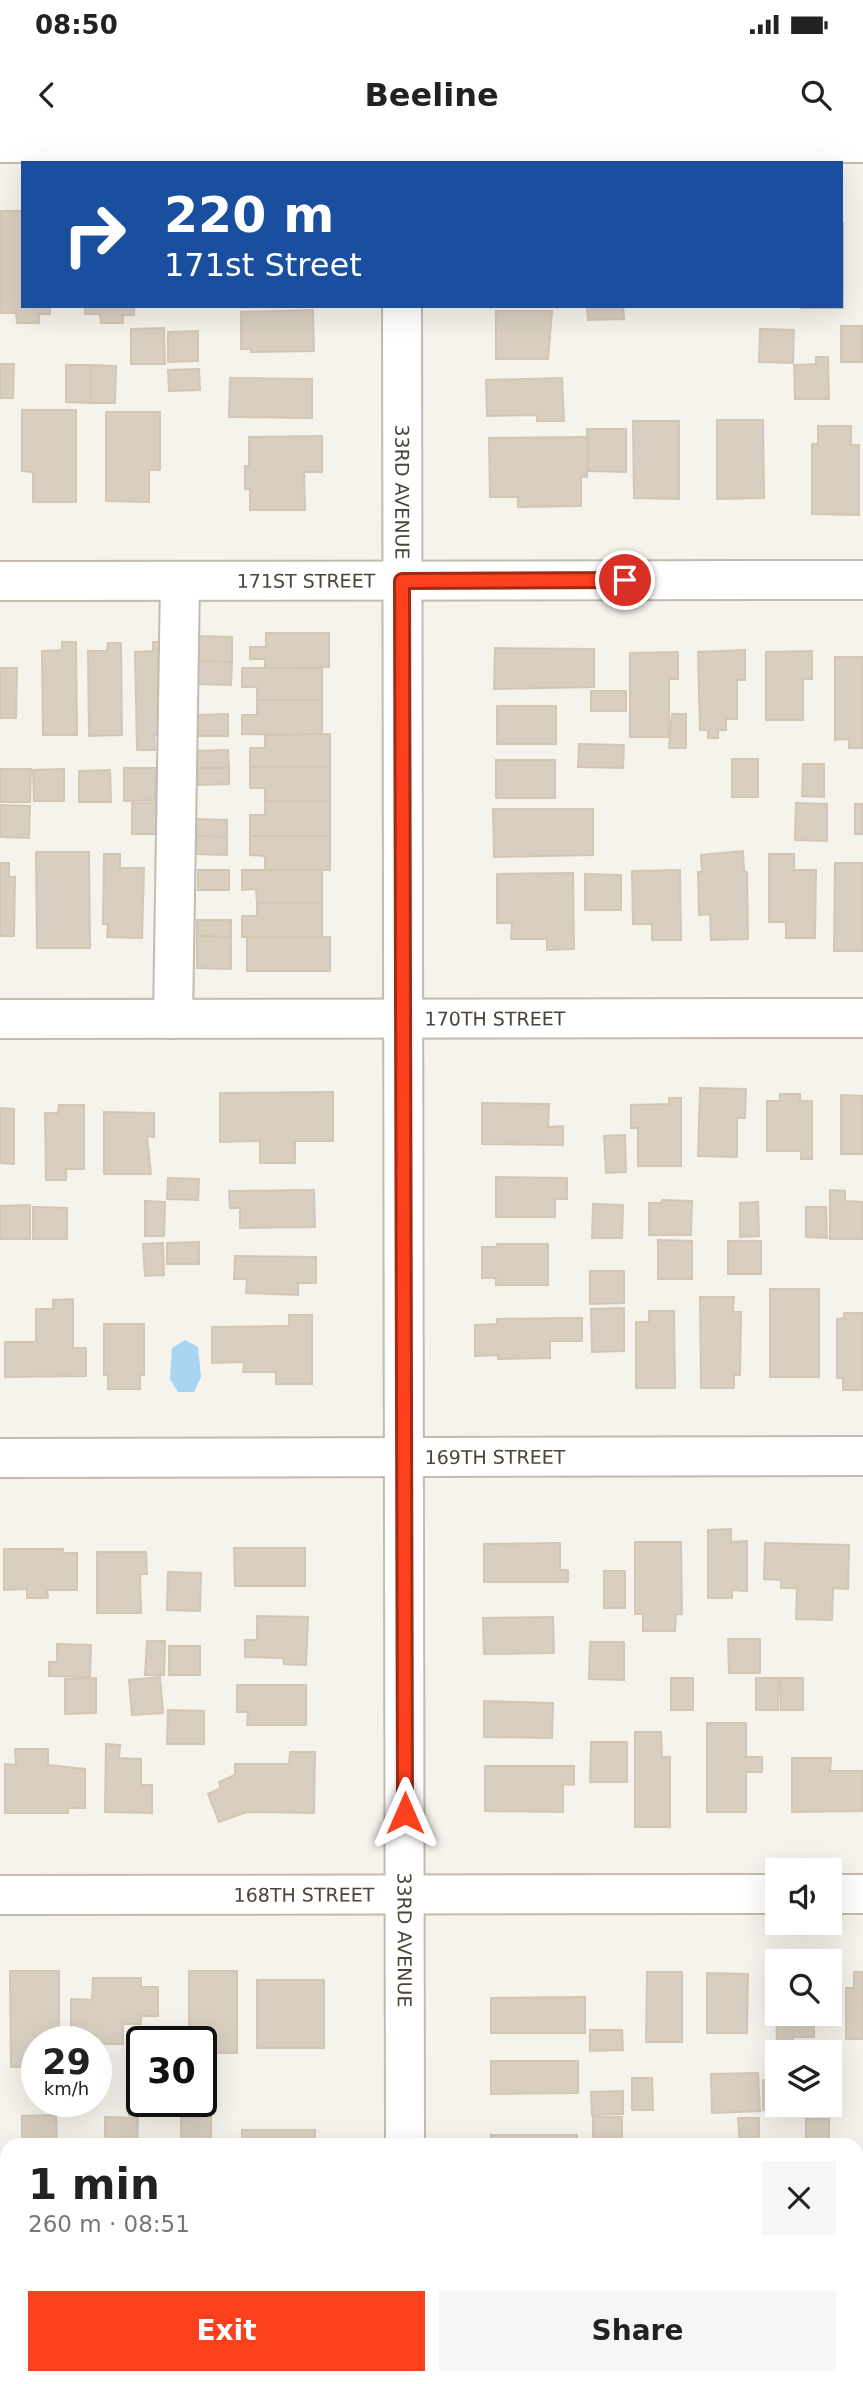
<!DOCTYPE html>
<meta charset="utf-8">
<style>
:root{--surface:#fff;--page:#f6f6f6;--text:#222;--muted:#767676;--accent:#fc3f1d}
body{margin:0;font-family:"DejaVu Sans",sans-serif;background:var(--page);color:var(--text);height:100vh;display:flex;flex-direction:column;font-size:26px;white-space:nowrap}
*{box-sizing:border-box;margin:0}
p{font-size:23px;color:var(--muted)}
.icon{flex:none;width:38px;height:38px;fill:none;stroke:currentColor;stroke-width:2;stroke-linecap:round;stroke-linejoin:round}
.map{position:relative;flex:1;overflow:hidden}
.sheet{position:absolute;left:0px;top:1998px;width:864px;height:247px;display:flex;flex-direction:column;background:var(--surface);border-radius:21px 21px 0 0;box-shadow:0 7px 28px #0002}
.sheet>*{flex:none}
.banner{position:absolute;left:21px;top:21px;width:822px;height:147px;border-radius:0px;box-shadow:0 7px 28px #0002;background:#1a4fa0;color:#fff;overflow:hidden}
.fabs{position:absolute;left:765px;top:1718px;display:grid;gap:14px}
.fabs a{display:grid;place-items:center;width:77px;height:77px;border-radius:0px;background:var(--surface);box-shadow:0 7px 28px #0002;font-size:35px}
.speed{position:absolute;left:21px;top:1886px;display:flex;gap:14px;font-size:35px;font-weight:700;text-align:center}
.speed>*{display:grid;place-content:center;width:91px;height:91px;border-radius:50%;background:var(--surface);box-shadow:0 7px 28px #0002;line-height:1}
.speed small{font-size:18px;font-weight:400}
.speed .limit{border:4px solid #111;border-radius:10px;background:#fff;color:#111}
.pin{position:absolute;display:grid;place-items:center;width:60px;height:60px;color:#fff;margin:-30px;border:4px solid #fff;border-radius:50%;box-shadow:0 2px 7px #0007}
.me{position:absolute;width:77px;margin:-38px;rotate:0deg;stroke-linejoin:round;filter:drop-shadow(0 0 5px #0008)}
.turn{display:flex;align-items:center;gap:24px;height:147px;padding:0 28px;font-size:32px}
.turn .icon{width:91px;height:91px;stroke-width:2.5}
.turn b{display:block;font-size:49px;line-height:60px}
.round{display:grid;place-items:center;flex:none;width:74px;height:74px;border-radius:0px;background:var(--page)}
.headline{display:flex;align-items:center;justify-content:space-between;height:119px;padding:0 28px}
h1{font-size:42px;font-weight:600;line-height:52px}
.primary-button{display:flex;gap:14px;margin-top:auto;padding:14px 28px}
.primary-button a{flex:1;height:80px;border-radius:0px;background:var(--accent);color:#fff;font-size:28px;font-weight:600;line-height:80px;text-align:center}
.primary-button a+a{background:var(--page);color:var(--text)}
.status{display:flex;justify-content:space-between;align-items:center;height:49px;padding:0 35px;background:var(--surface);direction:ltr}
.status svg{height:19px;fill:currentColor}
header{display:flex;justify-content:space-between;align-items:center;height:91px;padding:0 28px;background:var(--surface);font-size:32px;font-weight:600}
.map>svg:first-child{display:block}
</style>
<div class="status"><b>08:50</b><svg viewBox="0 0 49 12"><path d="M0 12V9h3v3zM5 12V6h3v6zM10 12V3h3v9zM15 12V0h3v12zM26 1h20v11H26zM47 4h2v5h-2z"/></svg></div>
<header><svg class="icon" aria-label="back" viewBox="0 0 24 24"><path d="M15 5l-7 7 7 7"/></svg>Beeline<svg class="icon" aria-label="search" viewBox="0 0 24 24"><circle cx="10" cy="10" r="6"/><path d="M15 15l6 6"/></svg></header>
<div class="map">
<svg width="863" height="2244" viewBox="0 0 863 2244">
<rect width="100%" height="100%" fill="#f6f3ec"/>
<path fill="#a9d4f2" d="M185 1200 198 1207 201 1237 194 1252H178L170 1239 172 1208Z"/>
<g fill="#d8cfc1" stroke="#d3c7b4" stroke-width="2">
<path d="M1 71H23V166H50V174H39V183H17L16 173H1Z"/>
<path d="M843 82V168H800L842 166Z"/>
<path d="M85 166H134V175H123V183H101L100 174H85Z"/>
<path d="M587 166H623L624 179 588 180Z"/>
<path d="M313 170 314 211 251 212V209H241V172Z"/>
<path d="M496 171H552L548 219H496Z"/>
<rect x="841" y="186" width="21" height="36"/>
<path d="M164 188 165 224H131V189Z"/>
<path d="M760 189 794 190 793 223 759 222Z"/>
<path d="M198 191V221L168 222V192Z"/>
<path d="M816 217H828L829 259H795L794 225 816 224Z"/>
<path d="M0 224H14L13 258H0Z"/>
<path d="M66 225H91V263L66 262Z"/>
<path d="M91 225 116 226 115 263H91Z"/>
<path d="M199 229 200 250 169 251 168 230Z"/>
<path d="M230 238 312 239V278L229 277Z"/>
<path d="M562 238 564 281H537V275L487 276 486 240Z"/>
<path d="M22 270H76V362H33V332L22 331Z"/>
<path d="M106 272H160V330H149V362L106 361Z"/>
<path d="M717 280H763L764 358 717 359Z"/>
<path d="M633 281H679V359L634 358Z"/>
<path d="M818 286H851V305H859V375L812 374V304H818Z"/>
<path d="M587 289H626V332L588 331Z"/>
<path d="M322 296V332H304L305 370H250V349H245V326H249V297Z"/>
<path d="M588 297 587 337H581V366L518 367V357H490L489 298Z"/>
<path d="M266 493H329V527L265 528V519H250V507H266Z"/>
<path d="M196 496 232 497V522L195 521Z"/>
<path d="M62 502H76L77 595H43L42 511 62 510Z"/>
<path d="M153 502H166L167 595H154L155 610H137L135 512 153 511Z"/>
<path d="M108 503H121L122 595 89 596 88 511H107Z"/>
<path d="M495 508 594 509V547L494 549Z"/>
<path d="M745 510V540H737V579H726V590H718V598H708V590H700L698 512Z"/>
<path d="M812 511V539H803V580H766V512Z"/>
<path d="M678 512V539H669V597H630V513Z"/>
<path d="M835 517H863V608H849V599L835 600Z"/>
<path d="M195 521 232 522 231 545 195 544Z"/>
<path d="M0 528H17L16 578H0Z"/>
<path d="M242 528H322V560H257V547H242Z"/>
<rect x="591" y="551" width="35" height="20"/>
<path d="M257 560H322V595L242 594V575H257Z"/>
<rect x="497" y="566" width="59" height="38"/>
<path d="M228 574V596H198L197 575Z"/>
<path d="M672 574H686V608H669Z"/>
<path d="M330 594V627H250V608H265V595Z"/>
<path d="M579 604 624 605 623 628 578 627Z"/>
<path d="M228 610 229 628H197V611Z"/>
<rect x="732" y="619" width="26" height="38"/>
<rect x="496" y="620" width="59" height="38"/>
<path d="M803 624H824V657L802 656Z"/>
<path d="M250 627H330V661H265V648H250Z"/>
<path d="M124 628H155V660L124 661Z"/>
<path d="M197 628H229V644L198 645Z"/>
<path d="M0 629H31L30 662H0Z"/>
<path d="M64 629V661H34L33 630Z"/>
<path d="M110 630 111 662H79V631Z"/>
<path d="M265 661H330V696H250V675H265Z"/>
<path d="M165 662V694H132V663Z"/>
<path d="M796 663 827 664V701L795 700Z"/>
<rect x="855" y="664" width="8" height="30"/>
<path d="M0 665 30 666 29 698 0 697Z"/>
<path d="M493 669H593V715L494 717Z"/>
<path d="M197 679 227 680V697L197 696Z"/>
<path d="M197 696 227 697V715L196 714Z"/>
<path d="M250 696H330V730H265V716L250 715Z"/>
<path d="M743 711 744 731 747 732 748 799 711 800 710 774 699 775 698 732H702L701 715Z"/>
<path d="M36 712H89L90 808H37Z"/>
<path d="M104 714H120V728H144L142 798 107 797 108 784H103Z"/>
<path d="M769 714H794V730H816L815 798H786V782H769Z"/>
<path d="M0 723H9V737H15L14 796H0Z"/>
<path d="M835 723H863V811H834Z"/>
<rect x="198" y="730" width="31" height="20"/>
<path d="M242 730H322V763H257L256 749 242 750Z"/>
<path d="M680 730 681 800H652V784H633L632 731Z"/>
<path d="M573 733 574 809 547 810V799H511L512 783H497V734Z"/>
<path d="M585 734 621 735V770H585Z"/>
<path d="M257 763H322V797H242V776H257Z"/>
<path d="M197 780H231V797L197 796Z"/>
<path d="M197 796 231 797V829L197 828Z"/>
<rect x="247" y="797" width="83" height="34"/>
<path d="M700 948 746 949 745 978H737V1017L698 1016Z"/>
<path d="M333 952V1001H295V1023H260V1001L220 1002V953Z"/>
<path d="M780 954H800V961H812V1019H801V1011H767V961H780Z"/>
<path d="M841 955 863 956V1014H841Z"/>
<path d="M669 958H681V1026H638V988H631V965L669 964Z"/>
<path d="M482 963 549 964 548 987 563 986V1005L482 1004Z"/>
<path d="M59 965H84V1029H66V1040H46L45 973H58Z"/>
<path d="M0 968 14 969V1024L0 1023Z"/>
<path d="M104 972 154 973V997L147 996 151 1034H104Z"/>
<path d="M625 995 626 1032 606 1033 604 996Z"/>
<path d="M496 1037 567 1038V1059H555V1077H496Z"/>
<path d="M168 1038 199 1039 198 1060 167 1059Z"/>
<path d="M314 1050 315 1087 240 1088V1068H230L229 1051Z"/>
<path d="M830 1050 845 1051V1061L863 1062V1099H830Z"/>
<path d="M662 1060 692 1061 691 1095H649V1063H661Z"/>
<path d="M145 1061 165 1062 164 1096H145Z"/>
<path d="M758 1062 759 1096 740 1097V1063Z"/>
<path d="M593 1064 623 1065 622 1098H592Z"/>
<path d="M30 1065V1099H0V1066Z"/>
<path d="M33 1067 67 1068V1099H33Z"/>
<path d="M806 1067H826L827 1098 806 1097Z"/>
<path d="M658 1100 692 1101V1139H658Z"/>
<rect x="728" y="1101" width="33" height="33"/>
<path d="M199 1102V1124H167V1103Z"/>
<path d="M163 1103 164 1135 145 1136 143 1104Z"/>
<path d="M497 1104H548V1145H496V1138H482V1107H496Z"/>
<path d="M235 1116 316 1117V1143H298V1155L246 1153 247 1139H234Z"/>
<path d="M590 1131H624V1163L590 1164Z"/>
<rect x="770" y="1149" width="49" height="88"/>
<path d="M700 1157H734L733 1172H741L740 1235H734V1248H701Z"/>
<path d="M73 1159V1208H86V1236L5 1237V1202H36V1169H53V1160Z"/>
<path d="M624 1168V1211L592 1212 591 1169Z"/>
<path d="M649 1171H674L675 1248H636V1182H649Z"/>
<path d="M844 1173H863V1250H843V1238H837V1179L844 1178Z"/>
<path d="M289 1175H312V1244H276V1232H243L244 1222 212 1223V1187L289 1186Z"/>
<path d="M582 1178V1201H550V1218L498 1219V1215L475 1216V1185L497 1184V1179Z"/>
<path d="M104 1184H144V1235H140V1249H108V1235H104Z"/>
<path d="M731 1389V1402L747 1401V1451L732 1450V1458H708V1390Z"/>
<path d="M635 1402H681L682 1474H676L675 1491H643V1474H635Z"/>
<path d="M560 1403V1430H568V1442H484V1404Z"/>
<path d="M765 1403 849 1405 848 1449 833 1448 832 1480 796 1479 797 1448H781V1440L764 1439Z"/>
<path d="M234 1408H305V1446H235Z"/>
<path d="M4 1409H63V1413H77V1450H47L48 1458H27V1449L4 1450Z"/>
<path d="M97 1412H146L147 1434H140L141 1473H97Z"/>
<rect x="604" y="1431" width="21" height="37"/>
<path d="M168 1432 201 1433 200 1471 167 1470Z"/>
<path d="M257 1476 308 1477 306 1525 284 1524 283 1518 245 1517V1500H257Z"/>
<path d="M553 1477 554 1513 484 1514 483 1478Z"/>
<path d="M728 1499H760V1533H729Z"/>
<path d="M147 1501H165L164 1535H145Z"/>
<path d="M590 1502H624V1540L589 1539Z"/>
<path d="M57 1504 91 1505 90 1537 49 1536V1522H57Z"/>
<rect x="169" y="1506" width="31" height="29"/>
<path d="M160 1537 163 1573 132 1575 129 1540Z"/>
<path d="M96 1538V1573L65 1574V1539Z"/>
<rect x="671" y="1538" width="22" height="32"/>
<path d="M756 1538H779L778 1570H756Z"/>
<path d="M780 1538H803V1570H781Z"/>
<path d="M237 1545H306V1585H247L248 1572H237Z"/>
<path d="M484 1561 553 1563 552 1598 484 1597Z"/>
<path d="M168 1570 204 1571V1604H167Z"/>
<path d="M707 1583H746V1617H762V1632H746V1672H707Z"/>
<path d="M635 1592H661L662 1617H670V1687H635Z"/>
<path d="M591 1602H627V1642H590Z"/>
<path d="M106 1604 120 1605 119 1618 141 1619V1645H152V1673L105 1672Z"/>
<path d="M15 1609H48V1625L85 1629V1668H68V1673H5V1624L16 1625Z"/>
<path d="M290 1612H315L314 1673 247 1672 219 1682 208 1654 221 1648 219 1642 235 1635V1624H289Z"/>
<path d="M792 1618H831L830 1631H863V1671L792 1672Z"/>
<path d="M485 1626H574V1645L563 1644V1672L485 1671Z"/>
<path d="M10 1831H59V1902H37V1927H11Z"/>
<path d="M189 1831H237V1913H201V1902H189Z"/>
<path d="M647 1832H682V1902H646Z"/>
<path d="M854 1832H863V1899H846V1848H854Z"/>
<path d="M707 1833 748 1834 747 1893H707Z"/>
<path d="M93 1838H141V1847H158V1876H141V1884H123V1904H96V1895H71V1859L92 1860Z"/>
<rect x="257" y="1840" width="67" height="68"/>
<path d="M776 1848 777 1874H814V1897H793V1906L777 1907Z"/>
<path d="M585 1857V1893H491V1858Z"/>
<path d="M590 1890H622L623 1910 590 1911Z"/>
<path d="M491 1921H578V1953L491 1954Z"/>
<path d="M758 1933 760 1971 712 1973 711 1934Z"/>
<path d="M632 1938H652L653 1970H632Z"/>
<path d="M201 1939H207L208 1972H170V1962H201Z"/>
<path d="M763 1940H777V1965H795V1970H763Z"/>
<path d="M128 1949H142V1962H167V1975H129Z"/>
<path d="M623 1951V1974L592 1975 591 1952Z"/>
<path d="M56 1975 57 2006H22V1976Z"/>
<path d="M105 1977 138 1978 137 2006H105Z"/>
<rect x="181" y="1977" width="30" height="29"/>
<rect x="593" y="1977" width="29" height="21"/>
<path d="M738 1978H759V2006H740Z"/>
<rect x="806" y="1979" width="23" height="27"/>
<rect x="242" y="1990" width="73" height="16"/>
<rect x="491" y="1995" width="86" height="11"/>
<rect x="858" y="2040" width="5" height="88"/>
<rect x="0" y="2067" width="7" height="37"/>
</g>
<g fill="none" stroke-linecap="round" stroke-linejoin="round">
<g stroke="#c2bbae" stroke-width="42">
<g id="minor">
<path d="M0 3H863"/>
<path id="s1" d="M402 166 405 2006"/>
<path id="s2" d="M0 441 863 440"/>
<path id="s3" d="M0 879 863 878"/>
<path d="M173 879 180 441"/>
<path id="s4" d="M0 1318 863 1316"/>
<path d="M830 1754H863"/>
<path id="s5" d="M0 1755 777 1754"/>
<path d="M0 2192H7"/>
<path d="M858 2192H863"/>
<path d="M406 2238V2244"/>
</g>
</g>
<use href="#minor" stroke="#fff" stroke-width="38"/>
</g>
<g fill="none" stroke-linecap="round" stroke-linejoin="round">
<g stroke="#a42913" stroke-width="18">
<path id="route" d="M405 1673 402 441 625 440"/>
</g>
<use href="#route" stroke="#fc3f1d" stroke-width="12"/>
</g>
<g text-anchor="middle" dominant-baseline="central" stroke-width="7" stroke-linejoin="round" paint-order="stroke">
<g font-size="19" fill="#4b4439" stroke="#fff">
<text stroke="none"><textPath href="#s1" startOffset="186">33RD AVENUE</textPath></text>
<text stroke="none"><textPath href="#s2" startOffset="306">171ST STREET</textPath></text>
<text stroke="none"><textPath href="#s3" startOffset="495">170TH STREET</textPath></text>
<text stroke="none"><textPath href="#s4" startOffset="495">169TH STREET</textPath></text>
<text stroke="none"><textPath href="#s5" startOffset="304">168TH STREET</textPath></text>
<text stroke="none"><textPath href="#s1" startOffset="1634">33RD AVENUE</textPath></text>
</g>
</g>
</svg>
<div class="fabs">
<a><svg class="icon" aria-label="sound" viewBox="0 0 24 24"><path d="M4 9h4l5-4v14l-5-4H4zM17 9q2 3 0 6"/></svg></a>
<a><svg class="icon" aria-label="search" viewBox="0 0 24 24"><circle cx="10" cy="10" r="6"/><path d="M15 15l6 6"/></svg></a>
<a><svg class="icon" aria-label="layers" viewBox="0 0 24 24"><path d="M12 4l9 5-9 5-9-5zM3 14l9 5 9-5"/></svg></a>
</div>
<div class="speed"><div>29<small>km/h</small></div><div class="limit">30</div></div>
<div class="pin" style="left:625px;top:440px;background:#d93025"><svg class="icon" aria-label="arrive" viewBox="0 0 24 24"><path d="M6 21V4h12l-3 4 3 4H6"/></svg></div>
<svg class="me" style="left:405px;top:1673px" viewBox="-20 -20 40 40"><path d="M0-17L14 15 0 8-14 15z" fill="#fc3f1d" stroke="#fff" stroke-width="4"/></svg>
<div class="banner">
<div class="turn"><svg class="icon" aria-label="right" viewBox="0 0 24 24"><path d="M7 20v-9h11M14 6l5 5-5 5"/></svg><div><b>220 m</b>171st Street</div></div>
</div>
<section class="sheet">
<div class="headline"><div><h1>1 min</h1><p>260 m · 08:51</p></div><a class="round"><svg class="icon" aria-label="close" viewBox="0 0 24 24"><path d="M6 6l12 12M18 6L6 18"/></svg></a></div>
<div class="primary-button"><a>Exit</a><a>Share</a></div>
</section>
</div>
